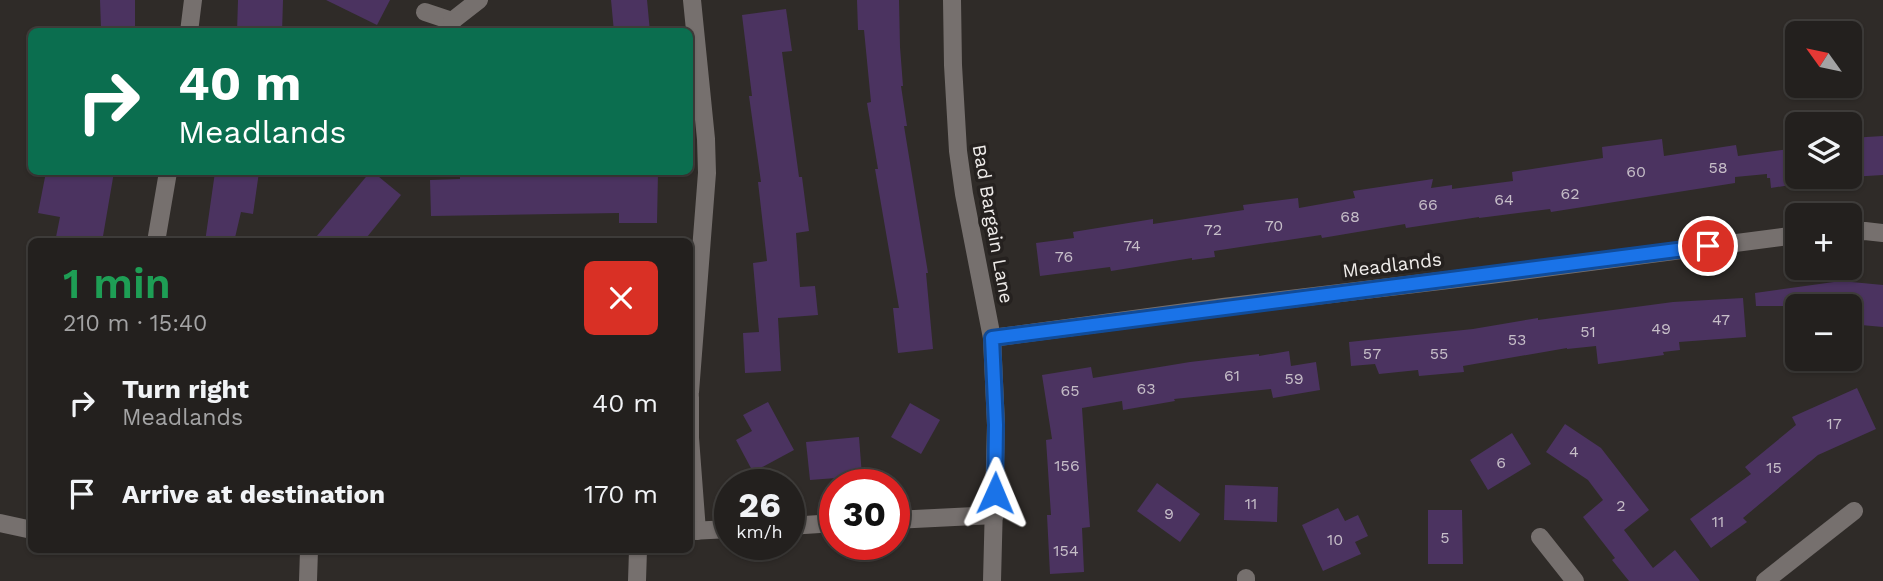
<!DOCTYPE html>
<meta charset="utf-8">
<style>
:root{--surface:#23201e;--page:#2f2d2b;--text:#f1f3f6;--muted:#a3a3a4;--line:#403e3c}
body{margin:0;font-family:"Work Sans",sans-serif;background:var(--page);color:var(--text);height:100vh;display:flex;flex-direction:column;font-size:26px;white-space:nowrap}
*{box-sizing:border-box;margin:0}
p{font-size:23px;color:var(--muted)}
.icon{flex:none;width:38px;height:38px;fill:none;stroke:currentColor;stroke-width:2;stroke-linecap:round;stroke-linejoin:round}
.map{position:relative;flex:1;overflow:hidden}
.details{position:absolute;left:28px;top:238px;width:665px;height:315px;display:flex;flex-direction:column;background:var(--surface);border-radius:10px;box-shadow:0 2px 5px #0004,0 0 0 2px var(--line)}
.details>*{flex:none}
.guide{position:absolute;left:28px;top:28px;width:665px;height:147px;border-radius:10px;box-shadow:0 2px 5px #0004,0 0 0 2px var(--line);background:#0b6e4f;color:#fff;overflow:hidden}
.needle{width:46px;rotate:303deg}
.fabs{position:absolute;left:1785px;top:21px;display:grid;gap:14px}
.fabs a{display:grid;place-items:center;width:77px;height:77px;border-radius:10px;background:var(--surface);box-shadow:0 2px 5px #0004,0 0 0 2px var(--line);font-size:35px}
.speed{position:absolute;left:714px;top:469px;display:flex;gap:14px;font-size:35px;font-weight:700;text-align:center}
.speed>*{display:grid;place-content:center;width:91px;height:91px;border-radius:50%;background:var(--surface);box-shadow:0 2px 5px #0004,0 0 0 2px var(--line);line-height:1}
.speed small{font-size:18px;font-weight:400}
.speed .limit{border:10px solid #d22;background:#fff;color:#111}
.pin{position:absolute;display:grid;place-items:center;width:60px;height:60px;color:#fff;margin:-30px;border:4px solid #fff;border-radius:50%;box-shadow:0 2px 7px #0007}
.me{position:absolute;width:77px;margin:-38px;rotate:1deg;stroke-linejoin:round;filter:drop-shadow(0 0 5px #0008)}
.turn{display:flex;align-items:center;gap:24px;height:147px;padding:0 35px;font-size:32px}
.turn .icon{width:91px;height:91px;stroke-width:2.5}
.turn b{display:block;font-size:49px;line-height:60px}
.round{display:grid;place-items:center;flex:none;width:74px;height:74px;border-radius:10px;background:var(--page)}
.summary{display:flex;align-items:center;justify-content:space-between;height:119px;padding:0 35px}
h1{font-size:42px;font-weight:600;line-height:52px;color:#1e9e55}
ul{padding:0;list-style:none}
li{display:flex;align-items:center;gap:21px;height:91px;padding:0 35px}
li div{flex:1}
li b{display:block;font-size:26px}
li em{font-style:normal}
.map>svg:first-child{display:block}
</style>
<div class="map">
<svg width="1883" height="581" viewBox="0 0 1883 581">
<rect width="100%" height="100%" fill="#2f2b28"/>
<g fill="#4b3360">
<path d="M100 0H135V28H101Z"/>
<path d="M238 0H283L282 32H237Z"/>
<path d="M326 0H390L377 25Z"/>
<path d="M611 0H647L650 32H614Z"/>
<path d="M857 0H899L900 47 903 86H901L907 126H904L928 273H926L933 349 898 353 893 308H899L875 169H878L867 103 871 102 864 30H858Z"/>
<path d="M786 9 792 51 782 52 799 177H802L809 231 796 233 800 287 815 286 818 315 778 318 781 371 745 373 743 333 759 332 753 263 767 261 758 182H761L749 96H752L742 15Z"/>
<path d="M1883 136V175L1850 177V138Z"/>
<path d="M1662 139 1664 156 1736 145 1738 156 1797 148V184L1771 188 1770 178H1767V174L1735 177V183L1551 212 1550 209 1479 218V217L1406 228 1405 224 1322 238 1321 235 1214 251 1215 257 1192 260V258L1111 271 1110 267 1040 276 1036 243 1074 238 1073 232 1153 219V224L1244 210 1243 205 1298 198 1299 208 1355 198 1353 191 1433 179 1431 188 1452 185V189L1513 181 1512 172 1603 158 1602 147Z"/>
<path d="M46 172H114L102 242H55L60 217 38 213Z"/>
<path d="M215 172H259L253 214 241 212 234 242H205Z"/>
<path d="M370 172H373L401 195 363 242H312Z"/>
<path d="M619 172H658L657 223H619V213L431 216 430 180 460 179V175Z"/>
<path d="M1841 281 1883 285V327L1850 324V306H1756L1755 293Z"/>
<path d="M1743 298 1746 337 1679 342 1680 350 1663 352 1664 355 1598 364 1596 346 1567 349V348L1463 366 1464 372 1419 376 1418 370 1379 374 1375 364 1351 366 1349 342 1473 329 1538 318V320L1673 302Z"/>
<path d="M1289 351 1291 366 1316 362 1320 390 1273 398 1271 389 1174 399 1175 401 1123 410 1122 401 1082 408 1090 527 1082 528 1084 572 1050 574 1047 515H1051L1046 440 1052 439 1042 375 1091 367 1093 378 1190 362 1259 354V356Z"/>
<path d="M1857 388 1876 429 1818 455 1743 518 1747 522 1711 548 1690 519 1751 474 1745 467 1796 425 1792 417Z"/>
<path d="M768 402 794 450 753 472 736 440 752 431 743 415Z"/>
<path d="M910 403 940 420 921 454 891 437Z"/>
<path d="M1565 424 1601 448 1649 510 1624 530 1653 568 1675 550 1700 581H1629L1612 560 1615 558 1583 517 1603 500 1588 480 1546 452Z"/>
<path d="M1512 433 1531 464 1488 490 1470 460Z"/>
<path d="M859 437 862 476 810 480 806 442Z"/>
<path d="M1157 483 1200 514 1180 542 1137 511Z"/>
<path d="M1225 485 1278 487 1277 522 1224 520Z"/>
<path d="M1338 508 1345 521 1358 515 1368 536 1355 542 1361 554 1323 571 1302 525Z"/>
<path d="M1428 510H1462L1463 564H1428Z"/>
</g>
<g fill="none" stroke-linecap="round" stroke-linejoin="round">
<g stroke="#76706e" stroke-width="18">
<path d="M952 0 953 65 958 151 964 194 992 338 996 425 992 581"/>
<path d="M425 12 452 21 450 32"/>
<path d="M452 21 479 0"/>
<path d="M189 32 193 0"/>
<path d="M1850 232 1865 231 1883 233"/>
<path d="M156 242 168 172"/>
<path d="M992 338 1223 307 1490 275 1797 235"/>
<path d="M690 392 707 173 706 139 692 0"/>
<path d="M690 397V438L697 531"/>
<path d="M894 520 995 515"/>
<path d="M0 523 32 530"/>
<path d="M789 526 835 523"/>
<path d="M690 531 730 529"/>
<path d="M1540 537 1575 581"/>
<path d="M308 581 309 550"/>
<path d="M637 581 638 550"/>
<path d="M1246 581V578"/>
<path d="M1765 581 1854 511"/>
</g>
</g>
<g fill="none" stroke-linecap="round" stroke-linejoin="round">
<g stroke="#114b97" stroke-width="18">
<path id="route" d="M995 493 996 425 992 338 1708 246"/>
</g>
<use href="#route" stroke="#1a73e8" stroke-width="12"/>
</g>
<g text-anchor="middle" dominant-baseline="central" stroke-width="7" stroke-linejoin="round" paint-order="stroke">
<g font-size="16" fill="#c6bec8">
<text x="1718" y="167">58</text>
<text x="1636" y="171">60</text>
<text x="1570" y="193">62</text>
<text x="1504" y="199">64</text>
<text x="1428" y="204">66</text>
<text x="1350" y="216">68</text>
<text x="1274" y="225">70</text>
<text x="1213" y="229">72</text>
<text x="1132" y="245">74</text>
<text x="1064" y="256">76</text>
<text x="1721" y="319">47</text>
<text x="1661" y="328">49</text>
<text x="1588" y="331">51</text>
<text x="1517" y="339">53</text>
<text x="1372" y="353">57</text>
<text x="1439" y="353">55</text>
<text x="1232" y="375">61</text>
<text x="1294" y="378">59</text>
<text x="1146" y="388">63</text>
<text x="1070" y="390">65</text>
<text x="1834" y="423">17</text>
<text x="1574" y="451">4</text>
<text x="1501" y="462">6</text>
<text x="1067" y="465">156</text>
<text x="1774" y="467">15</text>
<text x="1251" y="503">11</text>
<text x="1621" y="505">2</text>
<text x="1169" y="513">9</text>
<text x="1718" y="521">11</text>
<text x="1445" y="537">5</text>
<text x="1335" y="539">10</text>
<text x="1066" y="550">154</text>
</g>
<g font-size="19" fill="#efecea" stroke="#25211f">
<text transform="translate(993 224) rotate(80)">Bad Bargain Lane</text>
<text transform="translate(1392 265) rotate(-7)">Meadlands</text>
</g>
</g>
</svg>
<div class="fabs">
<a><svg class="needle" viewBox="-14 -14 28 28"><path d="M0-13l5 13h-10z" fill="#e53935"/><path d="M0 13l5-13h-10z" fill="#a3a3a4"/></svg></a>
<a><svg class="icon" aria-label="layers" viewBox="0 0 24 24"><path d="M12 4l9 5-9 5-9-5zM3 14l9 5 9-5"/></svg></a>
<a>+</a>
<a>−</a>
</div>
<div class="speed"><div>26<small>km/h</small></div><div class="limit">30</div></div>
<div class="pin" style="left:1708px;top:246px;background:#d93025"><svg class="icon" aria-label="arrive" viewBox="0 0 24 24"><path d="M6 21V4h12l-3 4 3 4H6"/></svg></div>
<svg class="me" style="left:995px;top:493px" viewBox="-20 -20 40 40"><path d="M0-17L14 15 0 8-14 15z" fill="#1a73e8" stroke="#fff" stroke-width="4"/></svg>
<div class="guide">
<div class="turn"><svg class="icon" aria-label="right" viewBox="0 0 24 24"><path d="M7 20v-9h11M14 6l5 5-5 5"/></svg><div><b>40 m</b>Meadlands</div></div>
</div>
<section class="details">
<div class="summary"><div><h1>1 min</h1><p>210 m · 15:40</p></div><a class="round" style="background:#d93025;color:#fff"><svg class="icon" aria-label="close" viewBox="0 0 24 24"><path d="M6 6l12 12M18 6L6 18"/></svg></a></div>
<ul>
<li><svg class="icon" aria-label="right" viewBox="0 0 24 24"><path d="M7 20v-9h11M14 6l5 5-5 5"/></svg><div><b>Turn right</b><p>Meadlands</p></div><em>40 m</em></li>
<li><svg class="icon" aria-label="arrive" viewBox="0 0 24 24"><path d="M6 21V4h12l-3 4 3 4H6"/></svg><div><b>Arrive at destination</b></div><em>170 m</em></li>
</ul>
</section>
</div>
